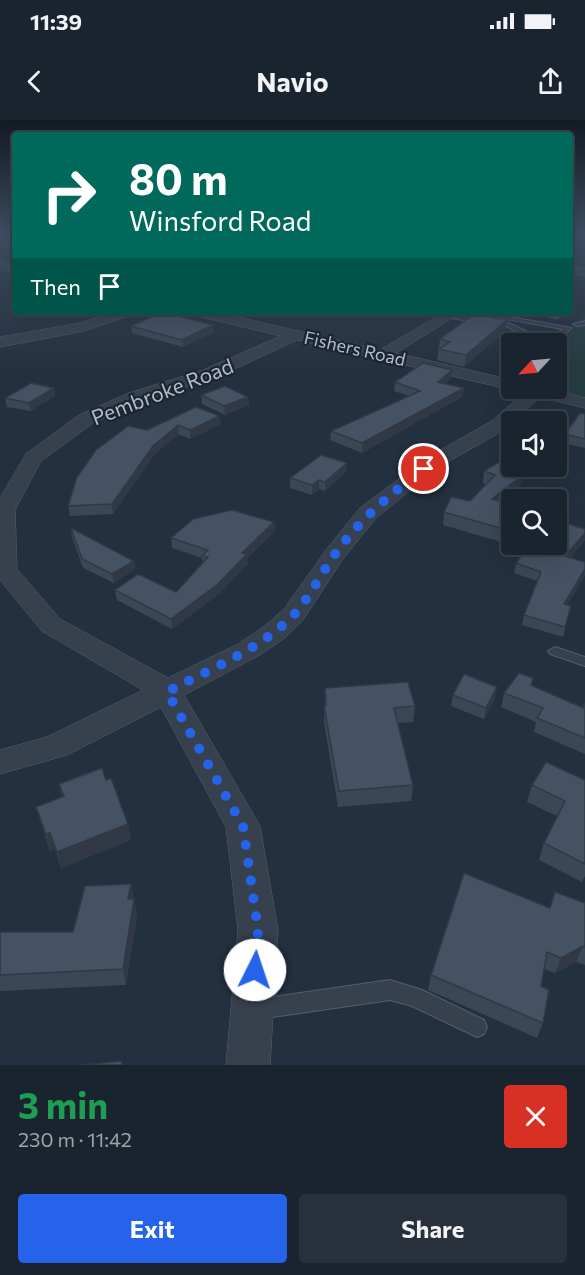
<!DOCTYPE html>
<meta charset="utf-8">
<style>
:root{--surface:#1a242f;--page:#27303b;--text:#f1f3f6;--muted:#9fa4aa;--line:#38414b;--accent:#2563eb}
body{margin:0;font-family:Commissioner,sans-serif;background:var(--page);color:var(--text);height:100vh;display:flex;flex-direction:column;font-size:22px;white-space:nowrap}
*{box-sizing:border-box;margin:0}
p{font-size:20px;color:var(--muted)}
.icon{flex:none;width:33px;height:33px;fill:none;stroke:currentColor;stroke-width:2;stroke-linecap:round;stroke-linejoin:round}
.map{position:relative;height:945px;overflow:hidden}
.panel{display:flex;flex-direction:column;background:var(--surface);flex:1}
.panel>*{flex:none}
.banner{position:absolute;left:12px;top:12px;width:561px;height:183px;border-radius:6px;box-shadow:0 6px 24px #0002,0 0 0 2px var(--line);background:#00695c;color:#fff;overflow:hidden}
.needle{width:39px;rotate:244deg}
.fabs{position:absolute;left:501px;top:213px;display:grid;gap:12px}
.fabs a{display:grid;place-items:center;width:66px;height:66px;border-radius:6px;background:var(--surface);box-shadow:0 6px 24px #0002,0 0 0 2px var(--line);font-size:30px}
.pin{position:absolute;display:grid;place-items:center;width:51px;height:51px;color:#fff;margin:-26px;border:3px solid #fff;border-radius:50%;box-shadow:0 2px 6px #0007}
.me{position:absolute;width:66px;margin:-33px;rotate:4deg;stroke-linejoin:round;filter:drop-shadow(0 0 4px #0008)}
.turn{display:flex;align-items:center;gap:21px;height:126px;padding:0 18px;font-size:27px}
.turn .icon{width:78px;height:78px;stroke-width:2.5}
.turn b{display:block;font-size:42px;line-height:51px}
.then{display:flex;align-items:center;height:57px;padding:0 18px;background:#0003;gap:12px;font-size:22px}
.round{display:grid;place-items:center;flex:none;width:63px;height:63px;border-radius:6px;background:var(--page)}
.head{display:flex;align-items:center;justify-content:space-between;height:102px;padding:0 18px}
h1{font-size:36px;font-weight:700;line-height:45px;color:#1e9e55}
.button{display:flex;gap:12px;margin-top:auto;padding:12px 18px}
.button a{flex:1;height:69px;border-radius:6px;background:var(--accent);color:#fff;font-size:24px;font-weight:700;line-height:69px;text-align:center}
.button a+a{background:var(--page);color:var(--text)}
.status{display:flex;justify-content:space-between;align-items:center;height:42px;padding:0 30px;background:var(--surface);direction:ltr}
.status svg{height:16px;fill:currentColor}
header{display:flex;justify-content:space-between;align-items:center;height:78px;padding:0 18px;background:var(--surface);font-size:27px;font-weight:700}
.map>svg:first-child{display:block}
</style>
<div class="status"><b>11:39</b><svg viewBox="0 0 49 12"><path d="M0 12V9h3v3zM5 12V6h3v6zM10 12V3h3v9zM15 12V0h3v12zM26 1h20v11H26zM47 4h2v5h-2z"/></svg></div>
<header><svg class="icon" aria-label="back" viewBox="0 0 24 24"><path d="M15 5l-7 7 7 7"/></svg>Navio<svg class="icon" aria-label="share" viewBox="0 0 24 24"><path d="M12 15V3M7 8l5-5 5 5M5 13v7h14v-7"/></svg></header>
<div class="map">
<svg width="585" height="945" viewBox="0 0 585 945">
<rect width="100%" height="100%" fill="#23303f"/>
<path fill="#253d40" d="M585 195V279L561 274 557 254 556 230Z"/>
<g fill="none" stroke-linecap="round" stroke-linejoin="round">
<g stroke="#555f6c" stroke-width="2">
<g id="lane">
<path d="M467 192H482L572 208 554 224H548V220L563 209Z"/>
<path d="M528 192 555 194 564 192 557 198Z"/>
<path d="M448 194 480 199 483 201 480 203 446 197V195Z"/>
<path d="M585 201V205L576 206 573 204Z"/>
<path d="M506 202 526 211 527 213 518 224H512V226L510 224 519 213 504 205V203Z"/>
<path d="M555 527 585 537V546L550 534 548 531Z"/>
<path d="M390 860 422 870 484 900 487 907 484 914 477 917 412 886 390 880 259 899 252 896 249 889 252 882 259 879Z"/>
</g>
</g>
<g stroke="#555f6c" stroke-width="1">
<g id="street">
<path d="M0 141 15 145V153L0 149Z"/>
<path d="M570 146 585 148V156L570 154Z"/>
<path d="M112 192H133L131 195 84 211 0 227V217L81 203Z"/>
<path d="M191 192H216L380 230 445 192H462L396 233 512 260V268H548L585 278V288L540 277 506 309 442 345 376 398 343 439 303 500 285 518 258 536 184 575 260 706 278 810 270 945H226L238 810 226 707 161 587 67 635 0 654V630L47 617 143 570 42 511 0 460V378L26 334 79 295 129 273 203 250 281 216 193 195ZM298 220 512 270 517 269 524 273 492 301 428 337 360 388 326 430 285 488 265 506 238 524 168 558 60 499 17 449 15 390 41 341 93 303 141 281 215 258Z"/>
</g>
</g>
<use href="#lane" fill="#37414e" fill-rule="evenodd"/>
<use href="#street" fill="#37414e" fill-rule="evenodd"/>
</g>
<g fill="#3a4755">
<path d="M0 115H15V130L0 126Z"/>
<path d="M507 200 505 211 464 247 437 240 440 219Z"/>
<path d="M131 206 214 212 183 227 132 213Z"/>
<path d="M452 250 451 258 445 264 464 268 462 277 362 333 330 320 331 311 409 276 394 271 395 262Z"/>
<path d="M54 268 55 276 31 291 7 287 5 278Z"/>
<path d="M201 275 248 277 249 285 225 295 202 284Z"/>
<path d="M196 287 221 304 190 319 178 314 154 335 113 394 70 396 68 386 147 310Z"/>
<path d="M585 294V328L563 323 565 314Z"/>
<path d="M512 346H539L521 360 519 368 502 382 512 385V419L508 424 443 405 444 392 470 381 486 365 483 363 484 351Z"/>
<path d="M346 352 325 371 319 369 312 375 290 368V358Z"/>
<path d="M274 402 275 411 247 438 248 444 219 474 172 509 117 480 115 470 176 472 203 443 202 438 172 428 171 418Z"/>
<path d="M71 408 134 441 135 449 114 463 83 448 72 417Z"/>
<path d="M585 409V420L570 438 585 455 567 485 571 486 563 517 522 505 524 495 537 461 514 453 516 443 540 428Z"/>
<path d="M533 558 531 565 583 587 585 584V634L534 612 536 602 501 587 504 573Z"/>
<path d="M325 568 415 586 413 602 398 603 413 665 411 681 338 687 324 602Z"/>
<path d="M453 575 495 578 484 599 451 586Z"/>
<path d="M106 660 128 704 131 720 61 748 55 729 50 731 36 687 62 677 59 664Z"/>
<path d="M585 660V756L582 762 539 740 544 723 557 696 527 682 532 665Z"/>
<path d="M131 764 137 795 126 865 0 871V812H73Z"/>
<path d="M585 783V845L576 842 555 853 544 849 541 866 543 903 537 918 428 870 431 855Z"/>
</g>
<g fill="#303945">
<path d="M507 200 505 211 464 247 466 235Z"/>
<path d="M213 205 214 212 183 227 182 220Z"/>
<path d="M452 250 451 258 437 270 438 262Z"/>
<path d="M54 268 55 276 31 291 29 283Z"/>
<path d="M464 268 462 277 362 333V323Z"/>
<path d="M248 277 249 285 225 295 224 286Z"/>
<path d="M220 296 221 304 190 319V310Z"/>
<path d="M178 305V314L154 335 113 394 112 384 153 326Z"/>
<path d="M347 343 346 352 325 371V362Z"/>
<path d="M525 346H539L521 360 519 368 490 392 492 379 515 353Z"/>
<path d="M319 360V369L312 375V365Z"/>
<path d="M274 402 275 411 247 438 248 444 219 474 172 509 171 499Z"/>
<path d="M512 410V419L508 424 511 411Z"/>
<path d="M585 413V420L563 446 565 436Z"/>
<path d="M134 441 135 449 114 463 112 454Z"/>
<path d="M585 449V455L562 494 564 484Z"/>
<path d="M497 567 495 578 484 599 486 588Z"/>
<path d="M128 704 131 720 61 748 57 732Z"/>
<path d="M50 713 55 729 50 731 46 714Z"/>
<path d="M131 764 137 795 126 865 123 849 128 779Z"/>
<path d="M583 826 576 842 555 853 561 838Z"/>
</g>
<g fill="#445263" stroke="#303945" stroke-width="1.5">
<path d="M0 115H15V124L0 121Z"/>
<path d="M163 192 213 205 182 220 131 206Z"/>
<path d="M474 194 507 200 466 235 439 229 450 222 440 219Z"/>
<path d="M423 243 452 250 438 262 464 268 362 323 331 311 420 271 395 262Z"/>
<path d="M31 263 54 268 29 283 5 278Z"/>
<path d="M225 266 248 277 224 286 201 275Z"/>
<path d="M196 287 220 296 190 310 178 305 153 326 112 384 68 386 77 357 96 330 128 306 147 310Z"/>
<path d="M580 293 585 294V319L565 314Z"/>
<path d="M512 334V346H525L515 353 522 356 492 379 512 385V410L511 411 444 392 451 377 470 381 495 355 484 351Z"/>
<path d="M321 335 347 343 325 362 319 360 312 365 290 358Z"/>
<path d="M232 390 274 402 242 433 247 434 218 464 171 499 115 470 138 454 176 472 208 437 202 436 208 430 171 418 193 399Z"/>
<path d="M563 402 585 409V413L565 436 585 442V449L564 484 571 486 565 507 524 495 541 452 516 443 530 425 540 428 543 424H556V410Z"/>
<path d="M71 408 134 441 112 454 82 439Z"/>
<path d="M519 553 533 558 531 565 583 588 584 584H585V618L537 598 543 588 504 573Z"/>
<path d="M464 554 497 567 486 588 453 575Z"/>
<path d="M408 562 415 586 394 588 413 665 339 671 324 586H326L325 568Z"/>
<path d="M546 642 585 660V744L544 723 565 681 532 665Z"/>
<path d="M102 648 106 660 111 658 128 704 57 732 50 713 46 714 36 687 64 676 59 664Z"/>
<path d="M464 753 550 788 555 772 585 783V827L583 826 561 838 547 832 541 866 549 870 543 903 431 855Z"/>
<path d="M131 764 128 779H134L123 849 0 855V812H73L85 766Z"/>
<path d="M122 941V945H81Z"/>
</g>
<linearGradient id="sky" x2="0" y2="1"><stop stop-color="#131a23"/><stop offset="0.46" stop-color="#3f4e63"/><stop offset="1" stop-color="#3f4e63" stop-opacity="0"/></linearGradient>
<rect width="585" height="248" fill="url(#sky)"/>
<g fill="none" stroke-linecap="round" stroke-linejoin="round">
<path stroke="#2563eb" stroke-width="10" stroke-dasharray="0 18" d="M255 850 258 810 243 706 167 572C210 549 257 531 292 497 308 480 320 456 333 437 358 401 389 375 424 349"/>
</g>
<g text-anchor="middle" dominant-baseline="central" stroke-width="4.5" stroke-linejoin="round" paint-order="stroke">
<g font-size="18" fill="#b3bcca" stroke="#1c2633">
<text transform="translate(355 228) rotate(13)">Fishers Road</text>
</g>
<g font-size="21" fill="#b3bcca" stroke="#1c2633">
<text transform="translate(162 271) rotate(-21)">Pembroke Road</text>
</g>
</g>
</svg>
<div class="fabs">
<a><svg class="needle" viewBox="-14 -14 28 28"><path d="M0-13l5 13h-10z" fill="#e53935"/><path d="M0 13l5-13h-10z" fill="#9fa4aa"/></svg></a>
<a><svg class="icon" aria-label="sound" viewBox="0 0 24 24"><path d="M4 9h4l5-4v14l-5-4H4zM17 9q2 3 0 6"/></svg></a>
<a><svg class="icon" aria-label="search" viewBox="0 0 24 24"><circle cx="10" cy="10" r="6"/><path d="M15 15l6 6"/></svg></a>
</div>
<div class="pin" style="left:424px;top:349px;background:#d93025"><svg class="icon" aria-label="arrive" viewBox="0 0 24 24"><path d="M6 21V4h12l-3 4 3 4H6"/></svg></div>
<svg class="me" style="left:255px;top:850px" viewBox="-20 -20 40 40"><circle r="19" fill="#fff"/><path d="M0-13L10 11 0 6-10 11z" fill="#2563eb"/></svg>
<div class="banner">
<div class="turn"><svg class="icon" aria-label="right" viewBox="0 0 24 24"><path d="M7 20v-9h11M14 6l5 5-5 5"/></svg><div><b>80 m</b>Winsford Road</div></div>
<div class="then">Then<svg class="icon" aria-label="arrive" viewBox="0 0 24 24"><path d="M6 21V4h12l-3 4 3 4H6"/></svg></div>
</div>
</div>
<section class="panel">
<div class="head"><div><h1>3 min</h1><p>230 m · 11:42</p></div><a class="round" style="background:#d93025;color:#fff"><svg class="icon" aria-label="close" viewBox="0 0 24 24"><path d="M6 6l12 12M18 6L6 18"/></svg></a></div>
<div class="button"><a>Exit</a><a>Share</a></div>
</section>
